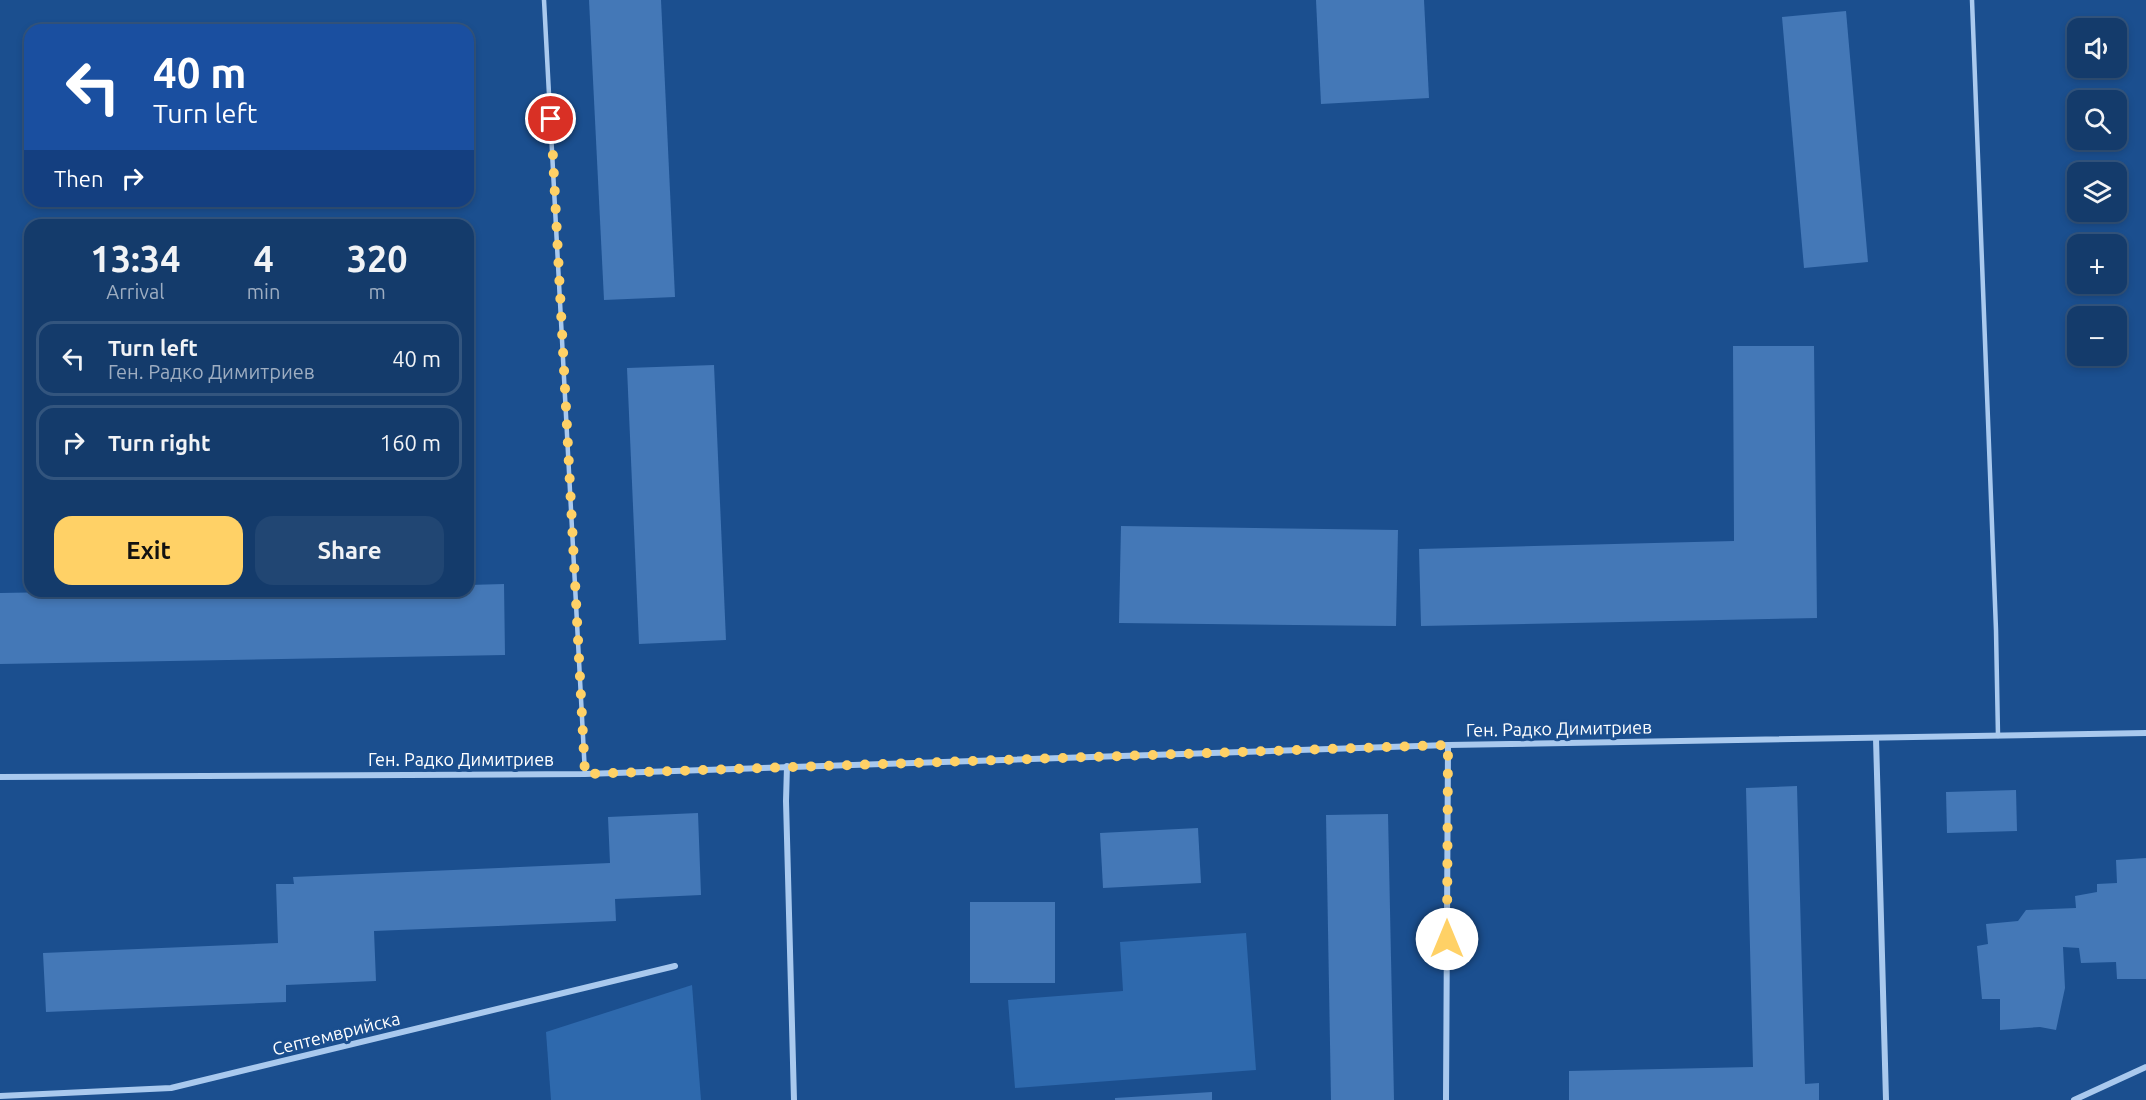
<!DOCTYPE html>
<meta charset="utf-8">
<style>
:root{--surface:#143b6b;--page:#214673;--text:#f1f3f6;--muted:#9dadc1;--line:#33557e;--accent:#ffd166}
body{margin:0;font-family:Ubuntu,sans-serif;background:var(--page);color:var(--text);height:100vh;display:flex;flex-direction:column;font-size:22px;white-space:nowrap}
*{box-sizing:border-box;margin:0}
p{font-size:20px;color:var(--muted)}
.icon{flex:none;width:33px;height:33px;fill:none;stroke:currentColor;stroke-width:2;stroke-linecap:round;stroke-linejoin:round}
.map{position:relative;flex:1;overflow:hidden}
.details{position:absolute;left:24px;top:219px;width:450px;height:378px;display:flex;flex-direction:column;background:var(--surface);border-radius:18px;box-shadow:0 3px 9px #0003,0 0 0 2px var(--line)}
.details>*{flex:none}
.hud{position:absolute;left:24px;top:24px;width:450px;height:183px;border-radius:18px;box-shadow:0 3px 9px #0003,0 0 0 2px var(--line);background:#1a4fa0;color:#fff;overflow:hidden}
.fabs{position:absolute;left:2067px;top:18px;display:grid;gap:12px}
.fabs a{display:grid;place-items:center;width:60px;height:60px;border-radius:12px;background:var(--surface);box-shadow:0 3px 9px #0003,0 0 0 2px var(--line);font-size:30px}
.pin{position:absolute;display:grid;place-items:center;width:51px;height:51px;color:#fff;margin:-26px;border:3px solid #fff;border-radius:50%;box-shadow:0 2px 6px #0007}
.me{position:absolute;width:66px;margin:-33px;rotate:0deg;stroke-linejoin:round;filter:drop-shadow(0 0 4px #0008)}
.turn{display:flex;align-items:center;gap:21px;height:126px;padding:0 30px;font-size:27px}
.turn .icon{width:78px;height:78px;stroke-width:2.5}
.turn b{display:block;font-size:42px;line-height:51px}
.then{display:flex;align-items:center;height:57px;padding:0 30px;background:#0003;gap:12px;font-size:22px}
.eta{display:flex;justify-content:space-evenly;align-items:center;height:102px;text-align:center}
.eta b{font-size:36px;font-weight:700;line-height:42px}
.cta{display:flex;gap:12px;margin-top:auto;padding:12px 30px}
.cta a{flex:1;height:69px;border-radius:18px;background:var(--accent);color:#111;font-size:24px;font-weight:700;line-height:69px;text-align:center}
.cta a+a{background:var(--page);color:var(--text)}
ul{padding:0;list-style:none}
li{display:flex;align-items:center;gap:18px;height:75px;margin:0 12px 9px;padding:0 18px;border:3px solid var(--line);border-radius:18px}
li div{flex:1}
li b{display:block;font-size:22px}
li em{font-style:normal}
.map>svg:first-child{display:block}
</style>
<div class="map">
<svg width="2146" height="1100" viewBox="0 0 2146 1100">
<rect width="100%" height="100%" fill="#1b4f8f"/>
<g fill="#2e69ad">
<path d="M1246 933 1256 1070 1015 1088 1008 1000 1123 991 1120 942Z"/>
<path d="M692 985 701 1100H551L546 1032Z"/>
</g>
<g fill="#4478b7">
<path d="M589 0H661L675 297 604 300Z"/>
<path d="M1316 0H1424L1429 98 1321 104Z"/>
<path d="M1846 11 1868 262 1804 268 1782 17Z"/>
<path d="M1733 346H1814L1817 618 1421 626 1419 549 1734 541Z"/>
<path d="M714 365 726 640 639 644 627 368Z"/>
<path d="M1121 526 1398 530 1396 626 1119 623Z"/>
<path d="M504 584 505 655 0 664V593L116 591H468V585Z"/>
<path d="M1797 786 1805 1084 1819 1083V1100H1569V1071L1753 1067 1746 788Z"/>
<path d="M2016 790 2017 831 1947 833 1946 792Z"/>
<path d="M698 813 701 895 615 899 616 921 374 931 376 981 286 985V1002L46 1012 43 953 278 943 276 884H294L293 877 610 863 608 817Z"/>
<path d="M1388 814 1394 1100H1331L1326 815Z"/>
<path d="M1198 828 1201 883 1103 888 1100 833Z"/>
<path d="M2146 858V979H2117L2116 962 2081 963 2079 948 2063 947 2065 988 2056 1030 2040 1027 2000 1030V999H1982L1977 946 1988 944 1986 924 2018 921 2026 910 2076 908 2075 896 2097 892V884L2117 883 2116 860Z"/>
<rect x="970" y="902" width="85" height="81"/>
<path d="M1212 1092V1100H1115V1098Z"/>
</g>
<g fill="none" stroke-linecap="round" stroke-linejoin="round">
<g stroke="#a9c9ee" stroke-width="4.5">
<path d="M544 0 585 774"/>
<path d="M1972 0 1996 630 1998 736"/>
</g>
<g stroke="#a9c9ee" stroke-width="6">
<path d="M1876 738 1886 1100"/>
<path d="M787 766 786 801 794 1100"/>
<path d="M0 777 585 774 1448 745 2146 733"/>
<path d="M0 1096 171 1088 675 966"/>
<path d="M1446 1100 1448 745"/>
<path d="M2074 1100 2146 1067"/>
</g>
</g>
<g fill="none" stroke-linecap="round" stroke-linejoin="round">
<path stroke="#ffd166" stroke-width="10" stroke-dasharray="0 18" d="M551 119 585 774 1448 745 1447 939"/>
</g>
<g text-anchor="middle" dominant-baseline="central" stroke-width="6" stroke-linejoin="round" paint-order="stroke">
<g font-size="18" fill="#fff" stroke="#1b4f8f">
<text transform="translate(1559 728) rotate(-1)">Ген. Радко Димитриев</text>
<text x="461" y="759">Ген. Радко Димитриев</text>
<text transform="translate(336 1033) rotate(-14)">Септемврийска</text>
</g>
</g>
</svg>
<div class="fabs">
<a><svg class="icon" aria-label="sound" viewBox="0 0 24 24"><path d="M4 9h4l5-4v14l-5-4H4zM17 9q2 3 0 6"/></svg></a>
<a><svg class="icon" aria-label="search" viewBox="0 0 24 24"><circle cx="10" cy="10" r="6"/><path d="M15 15l6 6"/></svg></a>
<a><svg class="icon" aria-label="layers" viewBox="0 0 24 24"><path d="M12 4l9 5-9 5-9-5zM3 14l9 5 9-5"/></svg></a>
<a>+</a>
<a>−</a>
</div>
<div class="pin" style="left:551px;top:119px;background:#d93025"><svg class="icon" aria-label="arrive" viewBox="0 0 24 24"><path d="M6 21V4h12l-3 4 3 4H6"/></svg></div>
<svg class="me" style="left:1447px;top:939px" viewBox="-20 -20 40 40"><circle r="19" fill="#fff"/><path d="M0-13L10 11 0 6-10 11z" fill="#ffd166"/></svg>
<div class="hud">
<div class="turn"><svg class="icon" aria-label="left" viewBox="0 0 24 24"><path d="M17 20v-9H6M10 6l-5 5 5 5"/></svg><div><b>40 m</b>Turn left</div></div>
<div class="then">Then<svg class="icon" aria-label="right" viewBox="0 0 24 24"><path d="M7 20v-9h11M14 6l5 5-5 5"/></svg></div>
</div>
<section class="details">
<div class="eta">
<div><b>13:34</b><p>Arrival</p></div>
<div><b>4</b><p>min</p></div>
<div><b>320</b><p>m</p></div>
</div>
<ul>
<li><svg class="icon" aria-label="left" viewBox="0 0 24 24"><path d="M17 20v-9H6M10 6l-5 5 5 5"/></svg><div><b>Turn left</b><p>Ген. Радко Димитриев</p></div><em>40 m</em></li>
<li><svg class="icon" aria-label="right" viewBox="0 0 24 24"><path d="M7 20v-9h11M14 6l5 5-5 5"/></svg><div><b>Turn right</b></div><em>160 m</em></li>
</ul>
<div class="cta"><a>Exit</a><a>Share</a></div>
</section>
</div>
